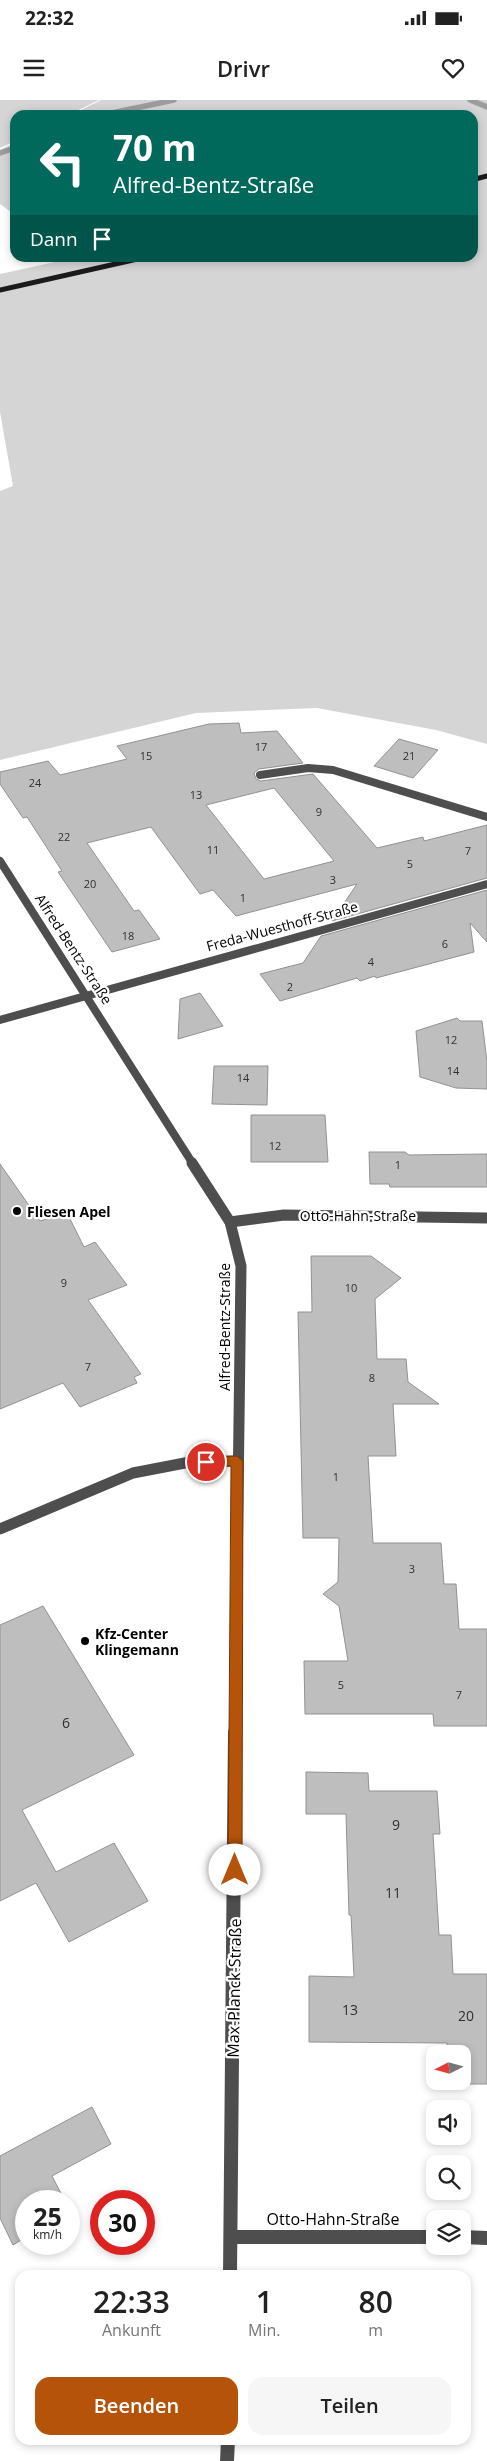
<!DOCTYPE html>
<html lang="de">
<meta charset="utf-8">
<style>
:root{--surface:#fff;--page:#f6f6f6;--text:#222;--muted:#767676;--accent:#b45309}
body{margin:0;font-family:"Open Sans",sans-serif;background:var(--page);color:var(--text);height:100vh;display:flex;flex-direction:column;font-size:19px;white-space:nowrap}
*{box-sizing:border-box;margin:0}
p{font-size:16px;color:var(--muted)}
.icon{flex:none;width:28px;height:28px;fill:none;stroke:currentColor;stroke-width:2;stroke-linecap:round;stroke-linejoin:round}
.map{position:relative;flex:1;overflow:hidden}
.panel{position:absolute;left:15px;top:2170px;width:456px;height:175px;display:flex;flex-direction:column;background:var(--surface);border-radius:15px;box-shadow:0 2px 8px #0003}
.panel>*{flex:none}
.top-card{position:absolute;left:10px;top:10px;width:468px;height:152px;border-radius:15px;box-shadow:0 2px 8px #0003;background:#00695c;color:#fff;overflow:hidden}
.needle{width:32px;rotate:264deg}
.buttons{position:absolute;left:426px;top:1945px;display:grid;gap:10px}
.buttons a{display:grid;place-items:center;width:45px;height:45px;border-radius:10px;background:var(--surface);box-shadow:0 2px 8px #0003;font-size:25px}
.speed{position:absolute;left:15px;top:2090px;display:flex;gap:10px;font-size:25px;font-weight:700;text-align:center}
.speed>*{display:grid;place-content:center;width:65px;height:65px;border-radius:50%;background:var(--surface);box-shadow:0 2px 8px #0003;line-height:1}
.speed small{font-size:12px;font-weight:400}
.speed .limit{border:8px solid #d22;background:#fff;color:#111}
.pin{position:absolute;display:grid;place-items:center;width:42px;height:42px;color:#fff;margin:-21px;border:2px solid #fff;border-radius:50%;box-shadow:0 1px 5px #0007}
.me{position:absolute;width:55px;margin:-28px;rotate:0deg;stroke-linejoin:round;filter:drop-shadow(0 0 4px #0008)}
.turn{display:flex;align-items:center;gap:18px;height:105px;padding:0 20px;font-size:22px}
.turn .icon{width:65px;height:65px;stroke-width:2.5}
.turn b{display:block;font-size:35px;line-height:42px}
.then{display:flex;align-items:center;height:48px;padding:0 20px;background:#0003;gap:10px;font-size:19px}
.eta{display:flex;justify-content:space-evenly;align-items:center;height:85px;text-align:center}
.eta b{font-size:30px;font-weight:600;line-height:35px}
.button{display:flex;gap:10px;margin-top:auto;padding:10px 20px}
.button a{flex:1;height:58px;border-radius:15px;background:var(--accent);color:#fff;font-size:20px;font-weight:600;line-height:58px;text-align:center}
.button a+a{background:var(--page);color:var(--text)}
.status{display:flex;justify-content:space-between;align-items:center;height:35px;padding:0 25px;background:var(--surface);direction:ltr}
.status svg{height:14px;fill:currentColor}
header{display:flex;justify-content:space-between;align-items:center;height:65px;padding:0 20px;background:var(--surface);font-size:22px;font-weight:600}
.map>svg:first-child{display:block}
</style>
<div class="status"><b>22:32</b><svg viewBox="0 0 49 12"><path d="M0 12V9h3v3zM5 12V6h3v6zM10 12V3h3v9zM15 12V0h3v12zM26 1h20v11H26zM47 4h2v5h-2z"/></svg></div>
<header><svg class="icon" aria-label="menu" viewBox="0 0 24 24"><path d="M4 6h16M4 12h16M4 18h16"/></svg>Drivr<svg class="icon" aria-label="heart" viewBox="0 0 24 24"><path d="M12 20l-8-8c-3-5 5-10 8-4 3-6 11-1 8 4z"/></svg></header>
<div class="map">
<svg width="487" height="2361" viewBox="0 0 487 2361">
<rect width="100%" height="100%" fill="#fff"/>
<g fill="#d5d5d5">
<path d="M0 0H99L68 15H15V41L0 48Z"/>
<path d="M101 0H487V644L436 630 317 608 196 613 0 660V391L13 386 0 312V174L73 158H472V15H71Z"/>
<path d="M15 43V115L0 104V50Z"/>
</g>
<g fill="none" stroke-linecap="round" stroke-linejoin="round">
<g stroke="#9c9c9c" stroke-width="5.5">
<path d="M470 0 487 7"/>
<path d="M102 15 174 0"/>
<path d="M0 53 15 48"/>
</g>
</g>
<g fill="#bebebe" stroke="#929292" fill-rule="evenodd">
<path d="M239 623 241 633 277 631 303 663 259 669 254 673 256 679 261 681 313 674 377 748 423 737 424 741 487 725V778L332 821 357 784 236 816 213 790 200 794 151 727 87 743 134 811 139 810 160 839 112 852 58 772 62 771 27 717 23 718 0 684V672L48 661 60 675 127 659 117 646 209 624ZM274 688 334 761 264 779 206 705Z"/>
<path d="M399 639 438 650 413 678 374 666Z"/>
<path d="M487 790V842L470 823 474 852 376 878 375 876 360 881 357 878 280 901 260 874 303 863 321 836Z"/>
<path d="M200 893 223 926 178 939 180 899Z"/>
<path d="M457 918 460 921H482L487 962V989L456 988 420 977 416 931Z"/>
<path d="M214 966H268L267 1005 212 1004Z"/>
<path d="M251 1015H325L328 1062H251Z"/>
<path d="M369 1052H405L409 1055 487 1054V1087H390L389 1084H370Z"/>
<path d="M0 1064 40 1121 67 1113 84 1147 95 1142 127 1185 88 1200 141 1274 134 1277 137 1283 80 1307 63 1283 0 1309Z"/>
<path d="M311 1156H371L401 1178 375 1199 377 1259H406L408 1282 439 1304H393L396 1356H368L373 1443H441L444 1484H456L459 1529H487V1626H434L433 1614H305L304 1561H348L339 1506 323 1494 338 1482 339 1438H303L298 1212H312Z"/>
<path d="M43 1506 134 1655 22 1710 56 1772 114 1743 148 1801 69 1842 36 1783 0 1801V1525Z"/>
<path d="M306 1672 368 1673 369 1691H437L440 1734H433L439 1835H451L453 1874H487V1984H450V1981H462V1954H448L447 1943 309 1942V1876L354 1877 351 1815H349L346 1714H306Z"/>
<path d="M92 2007 111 2044 52 2076 65 2101H26V2137L13 2145 0 2118V2056Z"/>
</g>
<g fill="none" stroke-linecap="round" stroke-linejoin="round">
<g stroke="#4e4e4e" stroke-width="8">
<path d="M260 675 308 668 333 670 487 717"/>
<path d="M0 761 193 1064"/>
<path d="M0 920 487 784"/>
</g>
<g stroke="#4e4e4e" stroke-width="11">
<path d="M192 1063 230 1122 241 1166 235 1633"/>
<path d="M230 1122 284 1115 487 1118"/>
<path d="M0 1429 133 1373 190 1362 237 1361"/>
</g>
<g stroke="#4e4e4e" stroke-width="14">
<path d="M231 2137H435"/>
<path d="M462 2137 487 2138"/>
<path d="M230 2175 235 1632"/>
<path d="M227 2361 228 2340"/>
</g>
<g stroke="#1b1b1b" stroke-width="5">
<path d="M472 80 487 76"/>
<path d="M0 190 142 158"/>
</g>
</g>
<path fill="#b45309" stroke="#753606" d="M237 1356 243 1361 242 1770 240 1774 235 1776 230 1774 228 1770 231 1366H206L199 1362 206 1357Z"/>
<g fill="#000" stroke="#fff" stroke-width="2">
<circle cx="17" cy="1111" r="5"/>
<circle cx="85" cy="1541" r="5"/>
</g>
<g text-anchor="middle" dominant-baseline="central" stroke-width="4.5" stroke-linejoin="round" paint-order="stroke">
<g font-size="11" fill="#303030">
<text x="261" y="646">17</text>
<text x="146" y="655">15</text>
<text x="409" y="655">21</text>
<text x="35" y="682">24</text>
<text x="196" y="694">13</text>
<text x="319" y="711">9</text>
<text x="64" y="736">22</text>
<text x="213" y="749">11</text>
<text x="468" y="750">7</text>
<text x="410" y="763">5</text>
<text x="333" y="779">3</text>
<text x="90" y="783">20</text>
<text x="243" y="797">1</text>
<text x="128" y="835">18</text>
<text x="445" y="843">6</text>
<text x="371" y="861">4</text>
<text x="290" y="886">2</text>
<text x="451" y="939">12</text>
<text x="453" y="970">14</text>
<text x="243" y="977">14</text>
<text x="275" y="1045">12</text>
<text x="398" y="1064">1</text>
<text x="64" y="1182">9</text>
<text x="351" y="1187">10</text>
<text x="88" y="1266">7</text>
<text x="372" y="1277">8</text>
<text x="336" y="1376">1</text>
<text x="412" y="1468">3</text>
<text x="341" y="1584">5</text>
<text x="459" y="1594">7</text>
</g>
<g font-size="14" fill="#000" stroke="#fff">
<text transform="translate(282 826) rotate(-15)">Freda-Wuesthoff-Straße</text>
<text transform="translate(74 849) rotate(57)">Alfred-Bentz-Straße</text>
<text x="358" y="1115">Otto-Hahn-Straße</text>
<text transform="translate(224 1227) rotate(-90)">Alfred-Bentz-Straße</text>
</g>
<g font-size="14" font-weight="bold" fill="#000" stroke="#fff" text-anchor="start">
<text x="27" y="1111">Fliesen Apel</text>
<text x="95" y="1533">Kfz-Center<tspan x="95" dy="16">Klingemann</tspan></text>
</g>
<g font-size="14" fill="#303030">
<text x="66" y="1622">6</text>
<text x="396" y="1724">9</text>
<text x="393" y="1792">11</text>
<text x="350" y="1909">13</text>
<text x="466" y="1915">20</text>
</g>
<g font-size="16" fill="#000" stroke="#fff">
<text transform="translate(234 1888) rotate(-89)">Max-Planck-Straße</text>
<text x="333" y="2119">Otto-Hahn-Straße</text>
</g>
</g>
</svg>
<div class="buttons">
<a><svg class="needle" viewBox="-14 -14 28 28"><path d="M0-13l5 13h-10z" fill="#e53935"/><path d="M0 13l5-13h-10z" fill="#767676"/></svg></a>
<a><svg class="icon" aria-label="sound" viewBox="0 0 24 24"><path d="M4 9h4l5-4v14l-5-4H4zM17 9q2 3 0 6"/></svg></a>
<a><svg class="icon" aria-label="search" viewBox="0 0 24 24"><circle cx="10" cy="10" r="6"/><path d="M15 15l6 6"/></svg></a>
<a><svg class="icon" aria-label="layers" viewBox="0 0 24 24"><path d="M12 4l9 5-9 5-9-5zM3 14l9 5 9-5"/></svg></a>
</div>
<div class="speed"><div>25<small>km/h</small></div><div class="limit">30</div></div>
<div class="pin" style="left:206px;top:1362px;background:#d93025"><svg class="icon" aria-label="arrive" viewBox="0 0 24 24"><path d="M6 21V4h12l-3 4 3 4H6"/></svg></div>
<svg class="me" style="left:235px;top:1770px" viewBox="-20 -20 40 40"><circle r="19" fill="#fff"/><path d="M0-13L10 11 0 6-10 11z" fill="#b45309"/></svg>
<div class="top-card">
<div class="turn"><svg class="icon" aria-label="left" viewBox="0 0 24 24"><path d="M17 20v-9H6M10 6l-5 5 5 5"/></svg><div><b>70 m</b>Alfred-Bentz-Straße</div></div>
<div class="then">Dann<svg class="icon" aria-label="arrive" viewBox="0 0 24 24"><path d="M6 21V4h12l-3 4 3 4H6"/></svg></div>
</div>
<section class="panel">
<div class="eta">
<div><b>22:33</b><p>Ankunft</p></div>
<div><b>1</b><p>Min.</p></div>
<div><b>80</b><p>m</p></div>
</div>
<div class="button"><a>Beenden</a><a>Teilen</a></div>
</section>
</div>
